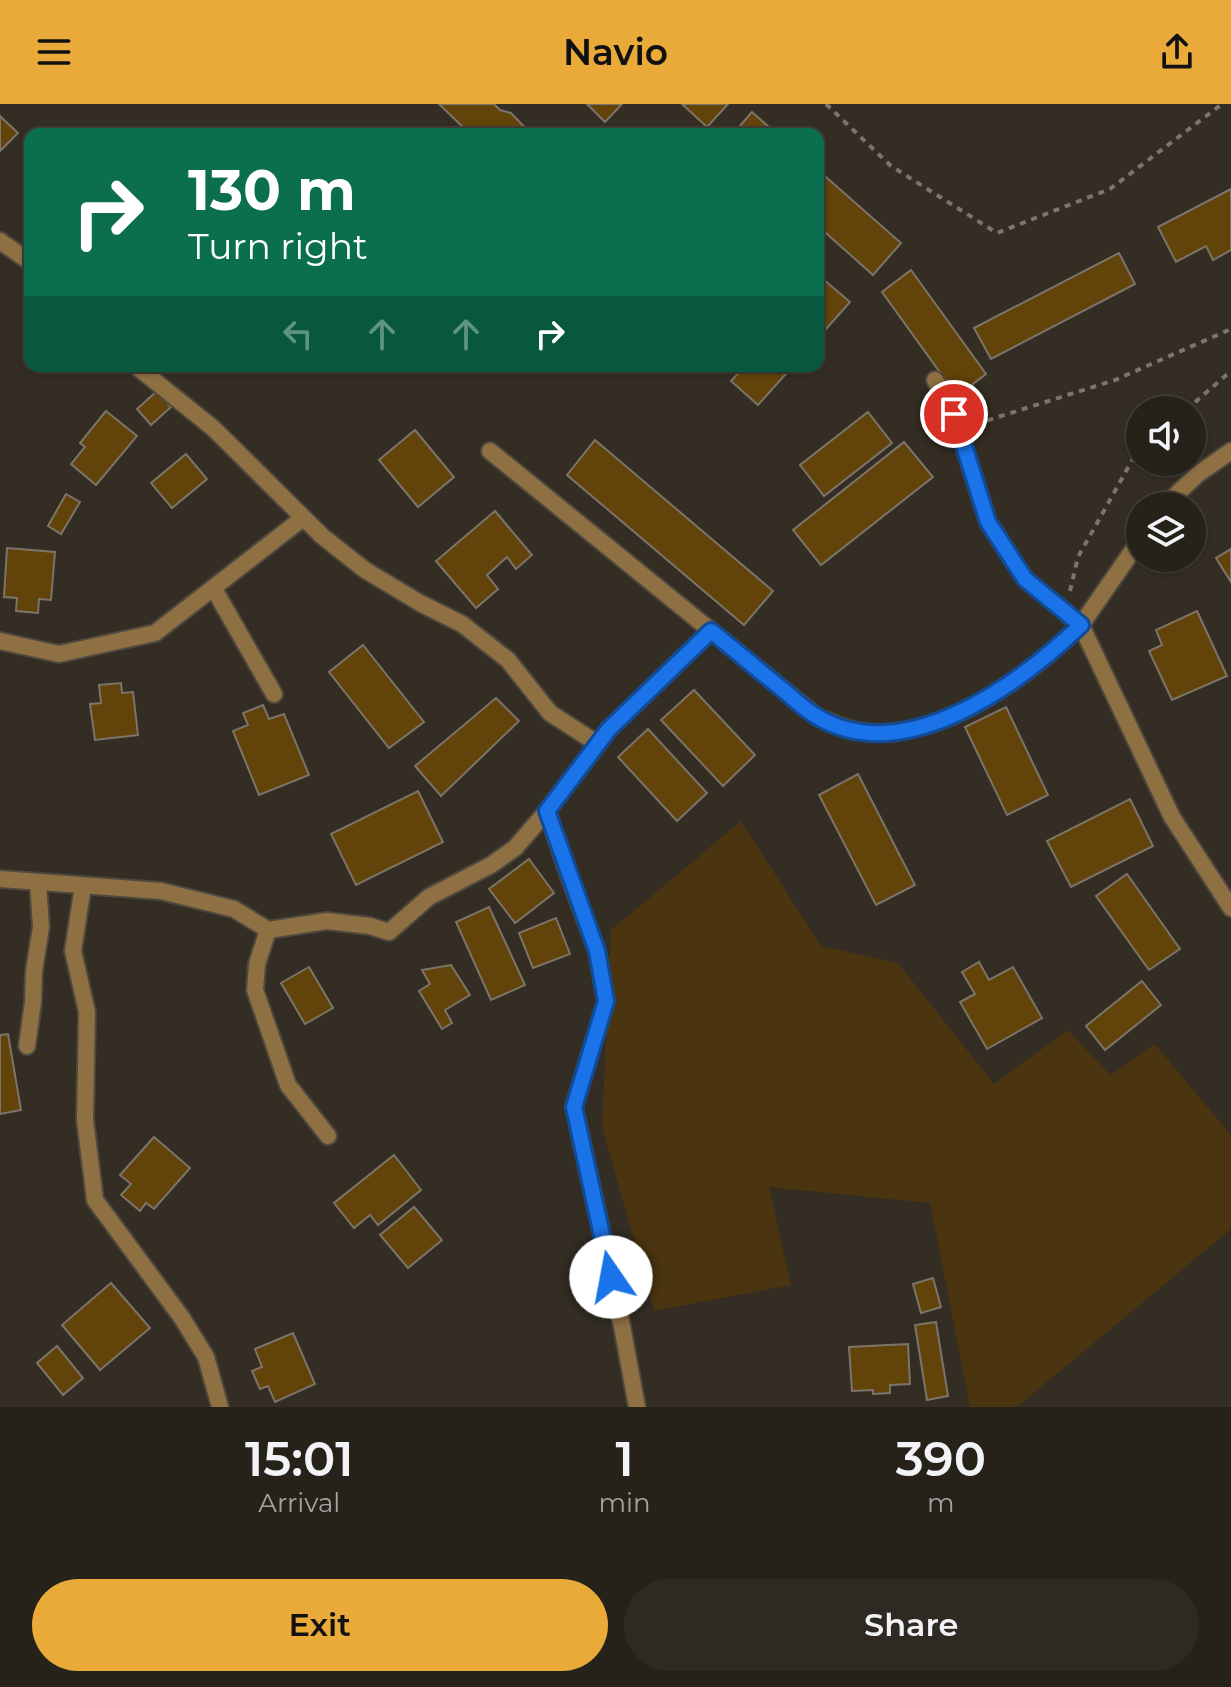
<!DOCTYPE html>
<style>
:root{--surface:#26221a;--page:#2e2a23;--text:#f1f3f6;--muted:#a4a4a2;--line:#423f39;--accent:#eaaa39}
body{margin:0;font-family:Montserrat,sans-serif;background:var(--page);color:var(--text);height:100vh;display:flex;flex-direction:column;font-size:30px;white-space:nowrap}
*{box-sizing:border-box;margin:0}
p{font-size:26px;color:var(--muted)}
.icon{flex:none;width:44px;height:44px;fill:none;stroke:currentColor;stroke-width:2;stroke-linecap:round;stroke-linejoin:round}
.map{position:relative;height:1303px;overflow:hidden}
.side{display:flex;flex-direction:column;background:var(--surface);flex:1}
.side>*{flex:none}
.guide{position:absolute;left:24px;top:24px;width:800px;height:244px;border-radius:16px;box-shadow:0 2px 6px #0004,0 0 0 2px var(--line);background:#0b6e4f;color:#fff;overflow:hidden}
.tools{position:absolute;left:1126px;top:292px;display:grid;gap:16px}
.tools a{display:grid;place-items:center;width:80px;height:80px;border-radius:50%;background:var(--surface);box-shadow:0 2px 6px #0004,0 0 0 2px var(--line);font-size:40px}
.pin{position:absolute;display:grid;place-items:center;width:68px;height:68px;color:#fff;margin:-34px;border:4px solid #fff;border-radius:50%;box-shadow:0 2px 8px #0007}
.me{position:absolute;width:88px;margin:-44px;rotate:348deg;stroke-linejoin:round;filter:drop-shadow(0 0 6px #0008)}
.turn{display:flex;align-items:center;gap:28px;height:168px;padding:0 32px;font-size:36px}
.turn .icon{width:104px;height:104px;stroke-width:2.5}
.turn b{display:block;font-size:56px;line-height:68px}
.lanes{display:flex;align-items:center;height:76px;padding:0 32px;background:#0003;justify-content:center;gap:40px;direction:ltr}
.lanes .off{opacity:.35}
.eta{display:flex;justify-content:space-evenly;align-items:center;height:136px;text-align:center}
.eta b{font-size:48px;font-weight:600;line-height:56px}
.action{display:flex;gap:16px;margin-top:auto;padding:16px 32px}
.action a{flex:1;height:92px;border-radius:48px;background:var(--accent);color:#111;font-size:32px;font-weight:600;line-height:92px;text-align:center}
.action a+a{background:var(--page);color:var(--text)}
header{display:flex;justify-content:space-between;align-items:center;height:104px;padding:0 32px;background:var(--accent);color:#111;font-size:36px;font-weight:600}
.map>svg:first-child{display:block}
</style>
<header><svg class="icon" aria-label="menu" viewBox="0 0 24 24"><path d="M4 6h16M4 12h16M4 18h16"/></svg>Navio<svg class="icon" aria-label="share" viewBox="0 0 24 24"><path d="M12 15V3M7 8l5-5 5 5M5 13v7h14v-7"/></svg></header>
<div class="map">
<svg width="1231" height="1303" viewBox="0 0 1231 1303">
<rect width="100%" height="100%" fill="#332d23"/>
<path fill="#4b3511" d="M741 717 821 842 898 859 994 980 1068 926 1110 971 1155 940 1231 1031V1125L1017 1303H970L930 1099 769 1083 791 1181 654 1207 602 1023 611 826Z"/>
<g fill="#624309" stroke="#7c746a" stroke-width="2">
<path d="M439 0H494L500 6 511 9 531 30H470Z"/>
<path d="M587 0H622L605 18Z"/>
<path d="M682 0H728L707 23Z"/>
<path d="M752 8 777 30H733Z"/>
<path d="M0 12 18 29 0 47Z"/>
<path d="M818 66 901 139 873 171 818 122Z"/>
<path d="M1231 85V146L1213 156 1206 142 1176 158 1158 123Z"/>
<path d="M1119 149 1135 180 991 255 974 224Z"/>
<path d="M911 166 986 270 957 292 882 188Z"/>
<path d="M823 175 850 198 818 234V181Z"/>
<path d="M745 262H793L758 301 731 277Z"/>
<path d="M157 287 171 303 151 321 137 305Z"/>
<path d="M106 307 137 332 96 381 71 360 85 343 80 339Z"/>
<path d="M868 308 892 339 824 392 800 361Z"/>
<path d="M415 326 454 373 418 403 379 356Z"/>
<path d="M595 336 773 487 744 521 567 371Z"/>
<path d="M904 338 933 373 821 461 793 426Z"/>
<path d="M186 350 207 375 172 404 151 379Z"/>
<path d="M66 390 80 398 61 430 48 422Z"/>
<path d="M495 407 532 451 516 465 507 453 487 471 498 485 476 504 436 457Z"/>
<path d="M7 444 55 448 51 496 39 495 38 509 16 507 17 494 4 493Z"/>
<path d="M1231 445V478L1216 454Z"/>
<path d="M1197 507 1227 572 1172 596 1149 547 1162 541 1156 526Z"/>
<path d="M363 541 424 618 389 644 329 568Z"/>
<path d="M121 579 122 589 133 588 138 631 95 636 90 600 101 599 99 581Z"/>
<path d="M694 586 755 651 723 682 661 616Z"/>
<path d="M496 594 519 617 441 692 415 662Z"/>
<path d="M263 601 269 615 284 610 309 671 259 691 233 627 248 621 243 609Z"/>
<path d="M1006 603 1048 691 1007 711 965 623Z"/>
<path d="M648 625 707 689 677 717 618 653Z"/>
<path d="M858 670 915 781 876 801 819 691Z"/>
<path d="M418 687 443 738 356 781 331 730Z"/>
<path d="M1130 695 1153 742 1071 783 1047 737Z"/>
<path d="M529 755 554 789 515 819 489 785Z"/>
<path d="M1127 770 1180 845 1149 866 1096 792Z"/>
<path d="M489 803 525 881 491 896 456 818Z"/>
<path d="M556 814 570 850 533 864 519 829Z"/>
<path d="M979 858 989 876 1013 863 1042 914 987 945 960 898 975 890 962 868Z"/>
<path d="M451 861 470 891 445 906 452 919 442 925 419 887 430 880 422 866Z"/>
<path d="M309 863 333 904 305 920 281 879Z"/>
<path d="M1142 877 1161 901 1105 946 1086 922Z"/>
<path d="M8 930 21 1006 0 1010V931Z"/>
<path d="M154 1033 190 1064 154 1105 146 1099 140 1107 121 1091 131 1080 120 1071Z"/>
<path d="M394 1051 421 1086 378 1121 370 1111 354 1124 334 1099Z"/>
<path d="M414 1103 442 1136 408 1164 380 1131Z"/>
<path d="M933 1174 941 1203 921 1209 913 1180Z"/>
<path d="M111 1179 150 1224 100 1266 62 1221Z"/>
<path d="M936 1218 948 1292 927 1296 915 1221Z"/>
<path d="M293 1229 315 1280 275 1298 268 1282 260 1285 252 1267 262 1263 255 1245Z"/>
<path d="M908 1240 910 1280 890 1281V1289L873 1290V1286L852 1287 849 1243Z"/>
<path d="M57 1242 83 1274 63 1291 37 1259Z"/>
</g>
<g fill="none" stroke-linecap="round" stroke-linejoin="round">
<g stroke="#4e483f" stroke-width="20">
<g id="minor">
<path d="M0 137 30 158"/>
<path d="M136 262 213 324 322 432 365 466 420 499 462 520 508 556 550 609 598 640"/>
<path d="M935 276 954 310 988 418 1025 475 1081 521 1140 436"/>
<path d="M490 347 817 613C830 617 844 625 858 627 937 641 1027 573 1081 521L1172 713 1231 804"/>
<path d="M1164 402 1198 370 1231 347"/>
<path d="M214 485 274 590"/>
<path d="M0 537 59 550 155 529 303 414"/>
<path d="M547 707 569 772 597 847 606 897 574 1003 622 1222 637 1303"/>
<path d="M0 775 161 787 234 805 268 826 327 817 370 822 389 828 429 793 491 761 515 744 547 707 609 625 711 527"/>
<path d="M83 782 73 847 87 908 85 1016 95 1096 182 1214 206 1253 220 1303"/>
<path d="M268 826 257 860 255 886 288 981 328 1032"/>
<path d="M27 942 33 898 34 867 41 823 38 778"/>
</g>
</g>
<g stroke="#7b756d" stroke-width="4" stroke-dasharray="6 6" stroke-linecap="butt">
<path d="M826 0 891 62 997 129 1110 85 1222 0"/>
<path d="M1186 306 1231 267"/>
<path d="M976 320 1115 276 1231 225"/>
<path d="M1070 487 1078 453 1134 353 1140 347"/>
</g>
<use href="#minor" stroke="#8e7043" stroke-width="16"/>
</g>
<g fill="none" stroke-linecap="round" stroke-linejoin="round">
<g stroke="#114b97" stroke-width="20">
<path id="route" d="M611 1173 574 1003 606 897 597 847 547 707 609 625 711 527C735 546 758 566 782 585 793 594 804 605 816 612 904 666 1019 580 1081 521L1025 475 988 418 954 310"/>
</g>
<use href="#route" stroke="#1a73e8" stroke-width="14"/>
</g>
</svg>
<div class="tools">
<a><svg class="icon" aria-label="sound" viewBox="0 0 24 24"><path d="M4 9h4l5-4v14l-5-4H4zM17 9q2 3 0 6"/></svg></a>
<a><svg class="icon" aria-label="layers" viewBox="0 0 24 24"><path d="M12 4l9 5-9 5-9-5zM3 14l9 5 9-5"/></svg></a>
</div>
<div class="pin" style="left:954px;top:310px;background:#d93025"><svg class="icon" aria-label="arrive" viewBox="0 0 24 24"><path d="M6 21V4h12l-3 4 3 4H6"/></svg></div>
<svg class="me" style="left:611px;top:1173px" viewBox="-20 -20 40 40"><circle r="19" fill="#fff"/><path d="M0-13L10 11 0 6-10 11z" fill="#1a73e8"/></svg>
<div class="guide">
<div class="turn"><svg class="icon" aria-label="right" viewBox="0 0 24 24"><path d="M7 20v-9h11M14 6l5 5-5 5"/></svg><div><b>130 m</b>Turn right</div></div>
<div class="lanes"><svg class="icon off" aria-label="left" viewBox="0 0 24 24"><path d="M17 20v-9H6M10 6l-5 5 5 5"/></svg><svg class="icon off" aria-label="ahead" viewBox="0 0 24 24"><path d="M12 20V5M6 11l6-6 6 6"/></svg><svg class="icon off" aria-label="ahead" viewBox="0 0 24 24"><path d="M12 20V5M6 11l6-6 6 6"/></svg><svg class="icon" aria-label="right" viewBox="0 0 24 24"><path d="M7 20v-9h11M14 6l5 5-5 5"/></svg></div>
</div>
</div>
<section class="side">
<div class="eta">
<div><b>15:01</b><p>Arrival</p></div>
<div><b>1</b><p>min</p></div>
<div><b>390</b><p>m</p></div>
</div>
<div class="action"><a>Exit</a><a>Share</a></div>
</section>
